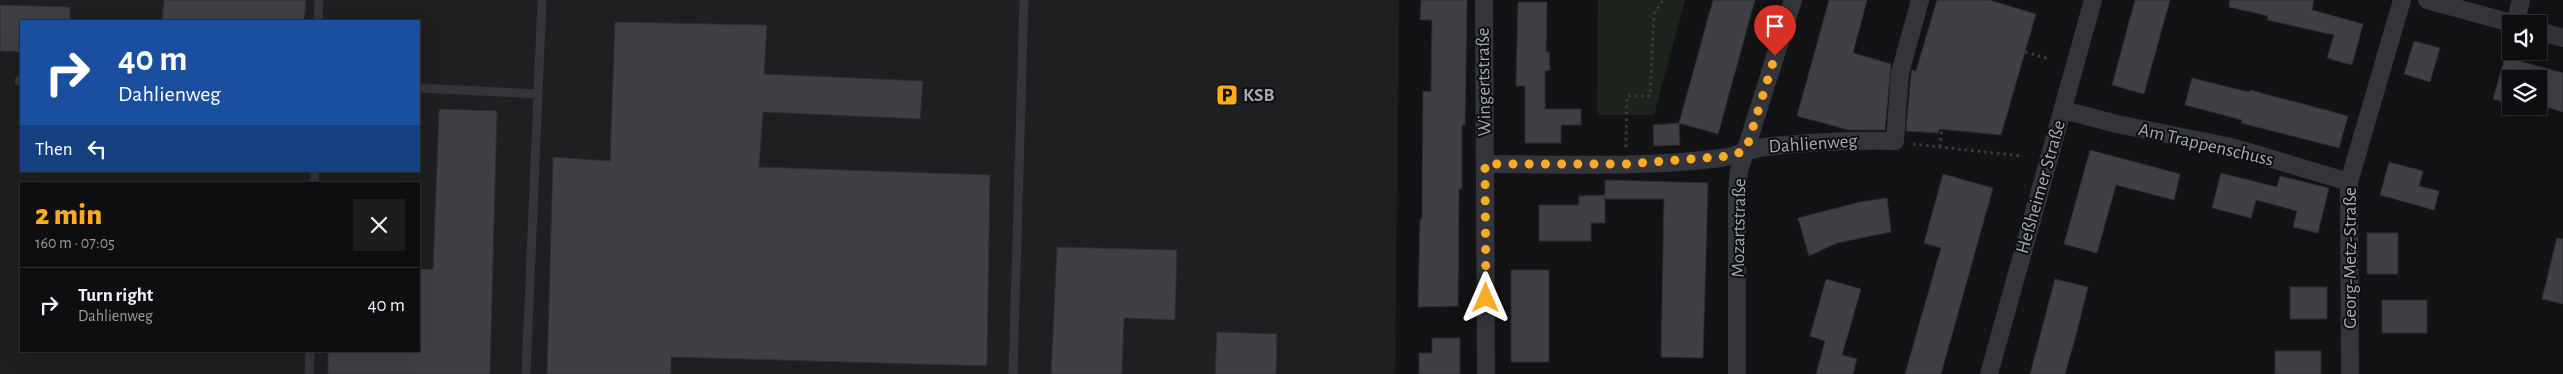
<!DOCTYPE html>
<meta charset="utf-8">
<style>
:root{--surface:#0e0e10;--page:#1c1c1e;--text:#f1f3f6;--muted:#9b9c9f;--line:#2e2e30;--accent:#fbaa25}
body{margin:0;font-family:"Alegreya Sans",sans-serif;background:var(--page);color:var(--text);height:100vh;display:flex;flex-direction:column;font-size:19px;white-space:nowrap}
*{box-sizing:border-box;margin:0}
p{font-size:16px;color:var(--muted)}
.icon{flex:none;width:28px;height:28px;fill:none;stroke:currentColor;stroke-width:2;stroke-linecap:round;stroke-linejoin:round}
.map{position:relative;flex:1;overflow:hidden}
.side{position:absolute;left:20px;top:182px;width:400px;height:170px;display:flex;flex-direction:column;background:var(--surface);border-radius:0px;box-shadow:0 5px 20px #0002,0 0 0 1px var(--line)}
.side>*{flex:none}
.hud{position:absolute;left:20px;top:20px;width:400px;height:152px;border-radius:0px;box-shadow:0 5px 20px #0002,0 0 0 1px var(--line);background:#1a4fa0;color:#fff;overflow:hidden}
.controls{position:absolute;left:2502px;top:15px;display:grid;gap:10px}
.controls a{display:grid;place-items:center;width:45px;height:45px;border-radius:0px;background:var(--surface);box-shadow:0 5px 20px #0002,0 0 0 1px var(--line);font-size:25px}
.pin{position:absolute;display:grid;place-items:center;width:42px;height:42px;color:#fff;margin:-51px -21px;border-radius:50% 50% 50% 0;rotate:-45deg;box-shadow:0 0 5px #0007}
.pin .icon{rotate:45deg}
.me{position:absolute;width:55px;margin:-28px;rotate:0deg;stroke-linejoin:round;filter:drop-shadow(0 0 4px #0008)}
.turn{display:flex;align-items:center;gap:18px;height:105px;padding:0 15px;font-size:22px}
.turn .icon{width:65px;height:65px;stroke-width:2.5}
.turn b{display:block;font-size:35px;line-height:42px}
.then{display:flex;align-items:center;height:48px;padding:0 15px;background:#0003;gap:10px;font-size:19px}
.round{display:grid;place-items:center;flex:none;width:52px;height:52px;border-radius:0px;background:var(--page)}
.headline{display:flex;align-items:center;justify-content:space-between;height:85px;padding:0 15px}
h1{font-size:30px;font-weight:800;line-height:38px;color:var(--accent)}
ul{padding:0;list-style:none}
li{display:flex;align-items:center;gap:15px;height:75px;padding:0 15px;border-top:1px solid var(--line)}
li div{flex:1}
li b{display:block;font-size:19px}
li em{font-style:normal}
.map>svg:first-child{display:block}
</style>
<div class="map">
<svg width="2563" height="374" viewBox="0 0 2563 374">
<rect width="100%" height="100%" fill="#131315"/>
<path fill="#1f1f22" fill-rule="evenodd" d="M0 0H1399L1395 374H0ZM21 21H419V171H21ZM21 184H419V351H21Z"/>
<path fill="#1b231c" d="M1598 0H1685L1654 115H1597Z"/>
<g fill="#3f4045" stroke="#2d2d31">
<path d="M164 0H306L304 21H162Z"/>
<path d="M1421 0H1467L1465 125H1462V189H1459L1458 306 1418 307 1420 219H1422L1423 91 1431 92 1432 20H1420Z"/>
<path d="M1713 0H1755L1718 134 1679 123Z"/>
<path d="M1829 0H1867L1853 53 1891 64 1885 130H1849L1797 116Z"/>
<path d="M1937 0H1989L2036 14 2001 135 1939 129 1938 133 1906 131 1911 75 1912 70 1916 71Z"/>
<path d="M2135 0H2170L2144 94 2112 85Z"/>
<path d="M2230 0H2314L2312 10 2363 24 2352 65 2327 58 2334 35 2267 20 2268 16 2229 7Z"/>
<path d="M1518 2H1547L1546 52H1549L1550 70 1545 71V109H1581V125H1561V143H1525V86H1516Z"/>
<path d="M0 5 70 7V21H21V52L0 51Z"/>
<path d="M615 22 767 25 764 74 923 81 920 119 763 112 759 167 990 175 987 366 671 357V374H547L553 157 610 161Z"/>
<path d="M2414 41 2440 48 2430 82 2404 74Z"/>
<path d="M2505 57 2563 73V112L2539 105V79H2511V104L2493 99Z"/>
<path d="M2192 78 2249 92 2250 90 2348 116 2339 148 2241 123 2242 120 2185 105Z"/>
<path d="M439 109 497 111 490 374H328V351H419V269H433Z"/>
<path d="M1679 123 1680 145 1654 146 1653 125Z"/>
<path d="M2090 150 2180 174 2174 200 2116 185 2097 253 2064 244Z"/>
<path d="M2389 162 2423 171 2419 186 2439 191 2434 210 2380 195Z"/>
<path d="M2221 173 2277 187 2280 176 2329 188 2318 233 2293 227 2297 211 2256 200 2251 218 2212 208Z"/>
<path d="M1943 174 1993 188 1941 374H1905L1941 248 1924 243Z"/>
<path d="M1605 180 1708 183 1703 358 1661 357 1664 199H1605V196V223H1591V241H1539V205H1579V196L1605 195Z"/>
<path d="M1887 198 1891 232 1837 243 1809 256 1798 218 1860 202Z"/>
<rect x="2367" y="233" width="31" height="41"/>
<path d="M2557 238 2563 239V304L2542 299Z"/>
<path d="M1057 247 1177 250 1175 320 1124 318 1122 374H1051Z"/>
<rect x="1511" y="270" width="38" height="92"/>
<path d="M1826 279 1861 289 1842 355 1857 359 1853 374H1816L1825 341 1810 336Z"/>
<path d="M2055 279 2088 287 2076 335 2065 374H2030Z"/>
<rect x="2290" y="287" width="37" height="32"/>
<rect x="2382" y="300" width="45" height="33"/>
<path d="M1217 332 1277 334 1276 374H1215Z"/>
<path d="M1432 338H1460V374H1419V353H1432Z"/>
<rect x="2275" y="351" width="46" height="23"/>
</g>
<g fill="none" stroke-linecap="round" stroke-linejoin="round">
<g stroke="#3a3c41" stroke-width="3" stroke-dasharray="2.5 4" stroke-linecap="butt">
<path d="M1932 24 2049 59"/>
<path d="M1913 144 2021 156"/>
<path d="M1626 147 1627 96H1650L1654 14 1663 0"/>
<path d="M1940 147 1943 114H1940"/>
</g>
<g stroke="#34353a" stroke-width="9">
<path d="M318 21 319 0"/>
<path d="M19 81H21"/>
<path d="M419 88 538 94"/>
<path d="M314 184 315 171"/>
<path d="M309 374 310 351"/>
<path d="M526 374 542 0"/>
<path d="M1013 374 1024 0"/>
</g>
<g stroke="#34353a" stroke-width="18">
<path d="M1484 0 1486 374"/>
<path d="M2427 0 2515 24"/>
<path d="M2515 24 2521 0"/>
<path d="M2539 31 2563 38"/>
<path d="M2063 110 2117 124 2232 147 2349 182"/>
<path d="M1485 164C1563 164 1643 168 1721 158 1736 156 1750 149 1765 147 1808 142 1852 140 1895 141L1900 73 1920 0"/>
<path d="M1737 374V194L1739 171 1793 0"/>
<path d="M1989 374 2093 0"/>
<path d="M2350 374 2349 182 2402 0"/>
</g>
</g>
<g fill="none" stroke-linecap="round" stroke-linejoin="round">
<path stroke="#fbaa25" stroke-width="9" stroke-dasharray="0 16.2" d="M1486 298 1485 164H1626L1731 156 1746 150 1775 56"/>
</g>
<defs>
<g id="parking-square" transform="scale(1.125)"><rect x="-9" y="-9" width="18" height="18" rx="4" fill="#fbaa25" stroke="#0e0e10"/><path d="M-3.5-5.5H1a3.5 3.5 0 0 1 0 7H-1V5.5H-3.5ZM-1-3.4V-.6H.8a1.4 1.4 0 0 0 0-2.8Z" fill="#111"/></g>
</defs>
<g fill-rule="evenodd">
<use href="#parking-square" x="1227" y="95"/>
</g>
<g text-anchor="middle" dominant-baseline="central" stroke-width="4" stroke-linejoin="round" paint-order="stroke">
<g font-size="19" fill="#a4aab6" stroke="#0e0e10">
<text transform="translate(1484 82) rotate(-91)">Wingertstraße</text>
<text transform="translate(1813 144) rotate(-4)">Dahlienweg</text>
<text transform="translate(2206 145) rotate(13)">Am Trappenschuss</text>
<text transform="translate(2041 187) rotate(-74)">Heßheimer Straße</text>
<text transform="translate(1739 228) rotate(-89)">Mozartstraße</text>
<text transform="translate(2350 258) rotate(-90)">Georg-Metz-Straße</text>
</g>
<g font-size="19" font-weight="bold" fill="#a4aab6" stroke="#0e0e10" text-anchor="start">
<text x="1243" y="95">KSB</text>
</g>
</g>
</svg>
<div class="controls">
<a><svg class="icon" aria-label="sound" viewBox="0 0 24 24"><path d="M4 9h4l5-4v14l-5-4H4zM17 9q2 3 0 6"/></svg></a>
<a><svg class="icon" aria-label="layers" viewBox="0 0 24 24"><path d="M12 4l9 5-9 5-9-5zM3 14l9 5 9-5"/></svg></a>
</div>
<div class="pin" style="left:1775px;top:56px;background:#d93025"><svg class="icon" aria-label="arrive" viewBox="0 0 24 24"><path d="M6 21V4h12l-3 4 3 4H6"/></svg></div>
<svg class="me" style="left:1486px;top:298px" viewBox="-20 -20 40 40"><path d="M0-17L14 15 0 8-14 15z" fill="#fbaa25" stroke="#fff" stroke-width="4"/></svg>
<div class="hud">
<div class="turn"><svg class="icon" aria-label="right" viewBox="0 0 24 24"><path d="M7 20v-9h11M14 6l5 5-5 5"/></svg><div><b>40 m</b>Dahlienweg</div></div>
<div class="then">Then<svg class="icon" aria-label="left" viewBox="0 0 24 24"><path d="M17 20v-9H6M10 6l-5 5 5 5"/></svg></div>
</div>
<section class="side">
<div class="headline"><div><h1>2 min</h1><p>160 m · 07:05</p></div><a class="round"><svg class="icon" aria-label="close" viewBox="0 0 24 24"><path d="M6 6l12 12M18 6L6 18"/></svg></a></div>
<ul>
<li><svg class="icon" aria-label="right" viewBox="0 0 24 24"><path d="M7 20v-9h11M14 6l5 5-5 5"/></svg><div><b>Turn right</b><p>Dahlienweg</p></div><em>40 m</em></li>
</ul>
</section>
</div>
